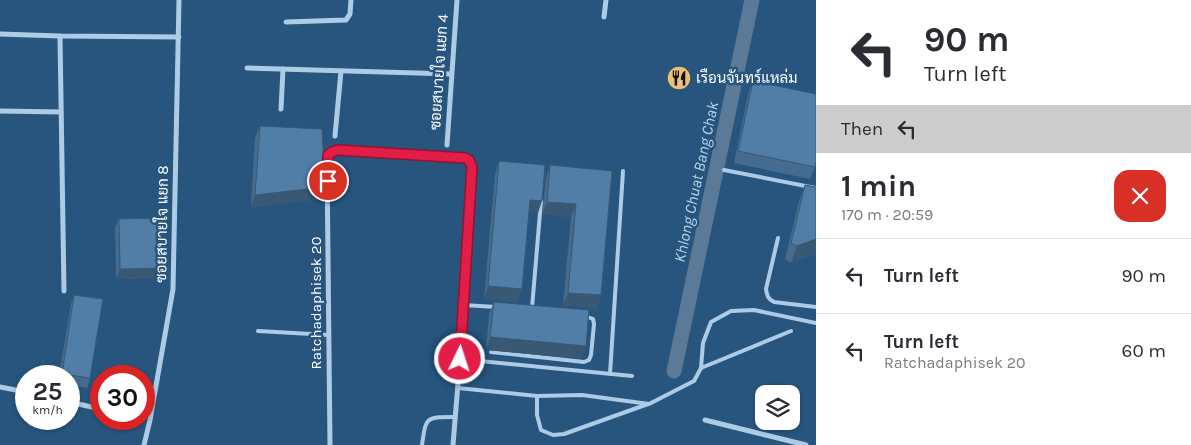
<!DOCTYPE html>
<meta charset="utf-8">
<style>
:root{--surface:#fff;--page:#f2f2f3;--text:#2b2b33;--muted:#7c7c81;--line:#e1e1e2}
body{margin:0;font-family:Karla,Sarabun,sans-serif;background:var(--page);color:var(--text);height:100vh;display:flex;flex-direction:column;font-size:19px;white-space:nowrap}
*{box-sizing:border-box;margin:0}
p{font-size:16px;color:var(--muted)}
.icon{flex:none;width:28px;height:28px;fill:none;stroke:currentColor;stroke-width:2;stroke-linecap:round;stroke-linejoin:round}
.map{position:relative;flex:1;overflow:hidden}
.details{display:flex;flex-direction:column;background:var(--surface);width:375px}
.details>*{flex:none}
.guide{background:#fff;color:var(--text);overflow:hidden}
.controls{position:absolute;left:755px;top:385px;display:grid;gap:10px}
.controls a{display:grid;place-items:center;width:45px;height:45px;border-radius:10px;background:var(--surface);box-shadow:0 1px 4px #0004;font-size:25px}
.speed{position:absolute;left:15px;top:365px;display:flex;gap:10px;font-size:25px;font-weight:700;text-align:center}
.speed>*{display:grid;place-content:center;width:65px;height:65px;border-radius:50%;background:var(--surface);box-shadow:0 1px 4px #0004;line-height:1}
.speed small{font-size:12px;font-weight:400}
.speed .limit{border:8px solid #d22;background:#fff;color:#111}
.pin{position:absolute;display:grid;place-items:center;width:42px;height:42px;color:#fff;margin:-21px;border:2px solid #fff;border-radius:50%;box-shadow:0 1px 5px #0007}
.me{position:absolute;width:55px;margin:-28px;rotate:4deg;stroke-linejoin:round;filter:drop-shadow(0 0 4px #0008)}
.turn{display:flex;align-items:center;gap:18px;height:105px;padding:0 25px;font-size:22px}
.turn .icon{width:65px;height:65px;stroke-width:2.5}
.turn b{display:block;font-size:35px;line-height:42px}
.then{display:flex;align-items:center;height:48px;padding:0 25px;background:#0003;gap:10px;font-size:19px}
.round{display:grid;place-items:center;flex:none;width:52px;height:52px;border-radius:15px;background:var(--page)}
.summary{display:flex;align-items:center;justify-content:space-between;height:85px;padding:0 25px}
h1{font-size:30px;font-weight:700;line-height:38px}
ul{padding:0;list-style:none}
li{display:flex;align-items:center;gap:15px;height:75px;padding:0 25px;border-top:1px solid var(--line)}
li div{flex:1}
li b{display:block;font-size:19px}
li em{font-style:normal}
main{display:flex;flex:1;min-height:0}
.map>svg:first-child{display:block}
</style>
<main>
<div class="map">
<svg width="816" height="445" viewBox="0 0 816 445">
<rect width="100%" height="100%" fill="#27557e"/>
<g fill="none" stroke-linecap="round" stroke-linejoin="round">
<path stroke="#5a7a97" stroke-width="15" d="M674 371 752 0"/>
<g stroke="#adcbe5" stroke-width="4">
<path d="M724 170 816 188"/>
<path d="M778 238 766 289C767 296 768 299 774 302L816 307"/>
<path d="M463 305 496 307"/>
<path d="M532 308 541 201"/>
<path d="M258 331 329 335"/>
<path d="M491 352 584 362 589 360 591 355 594 324 593 319 585 316"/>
<path d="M460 359 632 376"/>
<path d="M701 368 703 343 711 322 731 311 754 310 816 323"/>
<path d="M610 374 623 171"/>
<path d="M458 388 537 396 582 395 649 404 694 381 701 368 791 331"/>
<path d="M537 396V415L541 430 553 435 564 434 648 404"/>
<path d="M422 445C426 416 426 417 455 417"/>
</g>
<g stroke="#adcbe5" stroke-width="5">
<path d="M604 17 606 0"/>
<path d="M286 22 346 20 350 14 351 0"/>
<path d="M0 34 60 36 179 37"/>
<path d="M60 36 64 291"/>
<path d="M247 68 451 74"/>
<path d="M281 109 283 69"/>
<path d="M0 111 61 112"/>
<path d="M335 136 341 71"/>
<path d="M447 145 457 0"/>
<path d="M0 387 26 392"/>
<path d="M69 402 101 409"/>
<path d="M705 420 806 445"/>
<path d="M144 445 150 420 173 289 179 0"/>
<path d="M330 445 327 162 328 155 332 152 338 150 465 158C469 160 471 162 472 167L460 359 453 445"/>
</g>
</g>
<g fill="#456c8f">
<path d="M753 81 815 167 810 179 734 163 748 94Z"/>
<path d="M260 126 325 187 320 199 251 207 255 138Z"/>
<path d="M499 161 538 213 529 212 522 289 517 302 484 299 495 174Z"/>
<path d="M550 165 612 171 601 295 597 308 563 305 571 217 542 214 546 178Z"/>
<path d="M805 185 816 254 791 263 785 259 799 201Z"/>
<path d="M119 219 160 278 116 279 115 228Z"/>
<path d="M74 295 90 378 87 388 69 385V376H59L71 304Z"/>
<path d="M494 302 582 359 486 350 489 314Z"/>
</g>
<g fill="#385874">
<path d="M325 187 320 199 251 207 255 195Z"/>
<path d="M530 200 542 201 538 213 526 212Z"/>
<path d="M547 202 576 204 571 217 542 214Z"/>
<path d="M816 239V254L791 263 797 246Z"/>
<path d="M164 268 160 278 116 279 120 269Z"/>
<path d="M488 286 522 289 517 302 484 299Z"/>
<path d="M568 293 601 295 597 308 563 305Z"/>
<path d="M490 337 586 346 582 359 486 350Z"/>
</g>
<g fill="#507ea6" stroke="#385874">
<path d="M753 81 816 94V162L815 167 738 151Z"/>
<path d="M260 126 322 129 325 187 255 195Z"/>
<path d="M499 161 545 165 542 201 530 200 522 289 488 286Z"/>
<path d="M550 165 612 171 601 295 568 293 576 204 547 202Z"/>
<path d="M805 185 816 187V239L797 246 791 243Z"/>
<path d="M163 218 164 268 120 269 119 219Z"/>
<path d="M74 295 103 299 90 378 62 374Z"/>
<path d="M494 302 589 310 586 346 490 337Z"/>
</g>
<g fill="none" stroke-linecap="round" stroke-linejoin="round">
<g stroke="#92132f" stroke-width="12">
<path id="route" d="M328 181V155L332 152 338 150 465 158 469 160 472 167 460 359"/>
</g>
<use href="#route" stroke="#e11d48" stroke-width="9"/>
</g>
<defs>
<g id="restaurant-disc" transform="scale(1.25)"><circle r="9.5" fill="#edbf73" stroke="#27557e"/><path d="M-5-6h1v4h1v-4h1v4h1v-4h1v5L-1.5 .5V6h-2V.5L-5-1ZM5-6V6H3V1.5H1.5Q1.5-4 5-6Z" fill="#111"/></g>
</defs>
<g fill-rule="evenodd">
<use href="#restaurant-disc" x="679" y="78"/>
</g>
<g text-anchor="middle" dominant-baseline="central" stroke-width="5" stroke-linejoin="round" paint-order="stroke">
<g font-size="15" fill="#fff" stroke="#27557e">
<text transform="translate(439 72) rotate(-86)">ซอยสบายใจ แยก 4</text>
<text transform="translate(162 224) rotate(-89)">ซอยสบายใจ แยก 8</text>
<text transform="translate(316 303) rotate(-90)">Ratchadaphisek 20</text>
</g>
<g font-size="15" fill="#fff" stroke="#27557e" text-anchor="start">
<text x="696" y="78">เรือนจันทร์แหล่ม</text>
</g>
<g font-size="16" font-style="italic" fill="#b8d5ed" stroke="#27557e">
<text transform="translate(696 182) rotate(-78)">Khlong Chuat Bang Chak</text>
</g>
</g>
</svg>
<div class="controls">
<a><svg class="icon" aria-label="layers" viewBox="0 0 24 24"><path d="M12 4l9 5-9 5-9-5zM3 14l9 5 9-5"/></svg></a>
</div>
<div class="speed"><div>25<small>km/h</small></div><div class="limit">30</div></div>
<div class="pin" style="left:328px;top:181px;background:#d93025"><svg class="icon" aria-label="arrive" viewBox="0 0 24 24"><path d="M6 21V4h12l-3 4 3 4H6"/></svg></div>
<svg class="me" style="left:460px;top:359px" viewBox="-20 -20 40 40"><circle r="17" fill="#e11d48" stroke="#fff" stroke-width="3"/><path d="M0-11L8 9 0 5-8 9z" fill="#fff"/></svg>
</div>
<section class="details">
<div class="guide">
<div class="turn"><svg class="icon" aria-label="left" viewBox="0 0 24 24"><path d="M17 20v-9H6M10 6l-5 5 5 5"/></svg><div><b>90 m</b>Turn left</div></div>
<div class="then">Then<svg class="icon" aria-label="left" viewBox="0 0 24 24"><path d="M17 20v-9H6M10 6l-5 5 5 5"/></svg></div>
</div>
<div class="summary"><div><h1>1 min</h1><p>170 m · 20:59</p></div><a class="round" style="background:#d93025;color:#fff"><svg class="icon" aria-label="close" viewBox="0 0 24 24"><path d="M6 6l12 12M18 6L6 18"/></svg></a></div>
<ul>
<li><svg class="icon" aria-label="left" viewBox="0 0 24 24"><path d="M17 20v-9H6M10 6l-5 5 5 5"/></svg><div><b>Turn left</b></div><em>90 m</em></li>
<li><svg class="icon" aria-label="left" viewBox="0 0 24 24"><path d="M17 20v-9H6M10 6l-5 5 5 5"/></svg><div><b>Turn left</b><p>Ratchadaphisek 20</p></div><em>60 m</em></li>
</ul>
</section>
</main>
